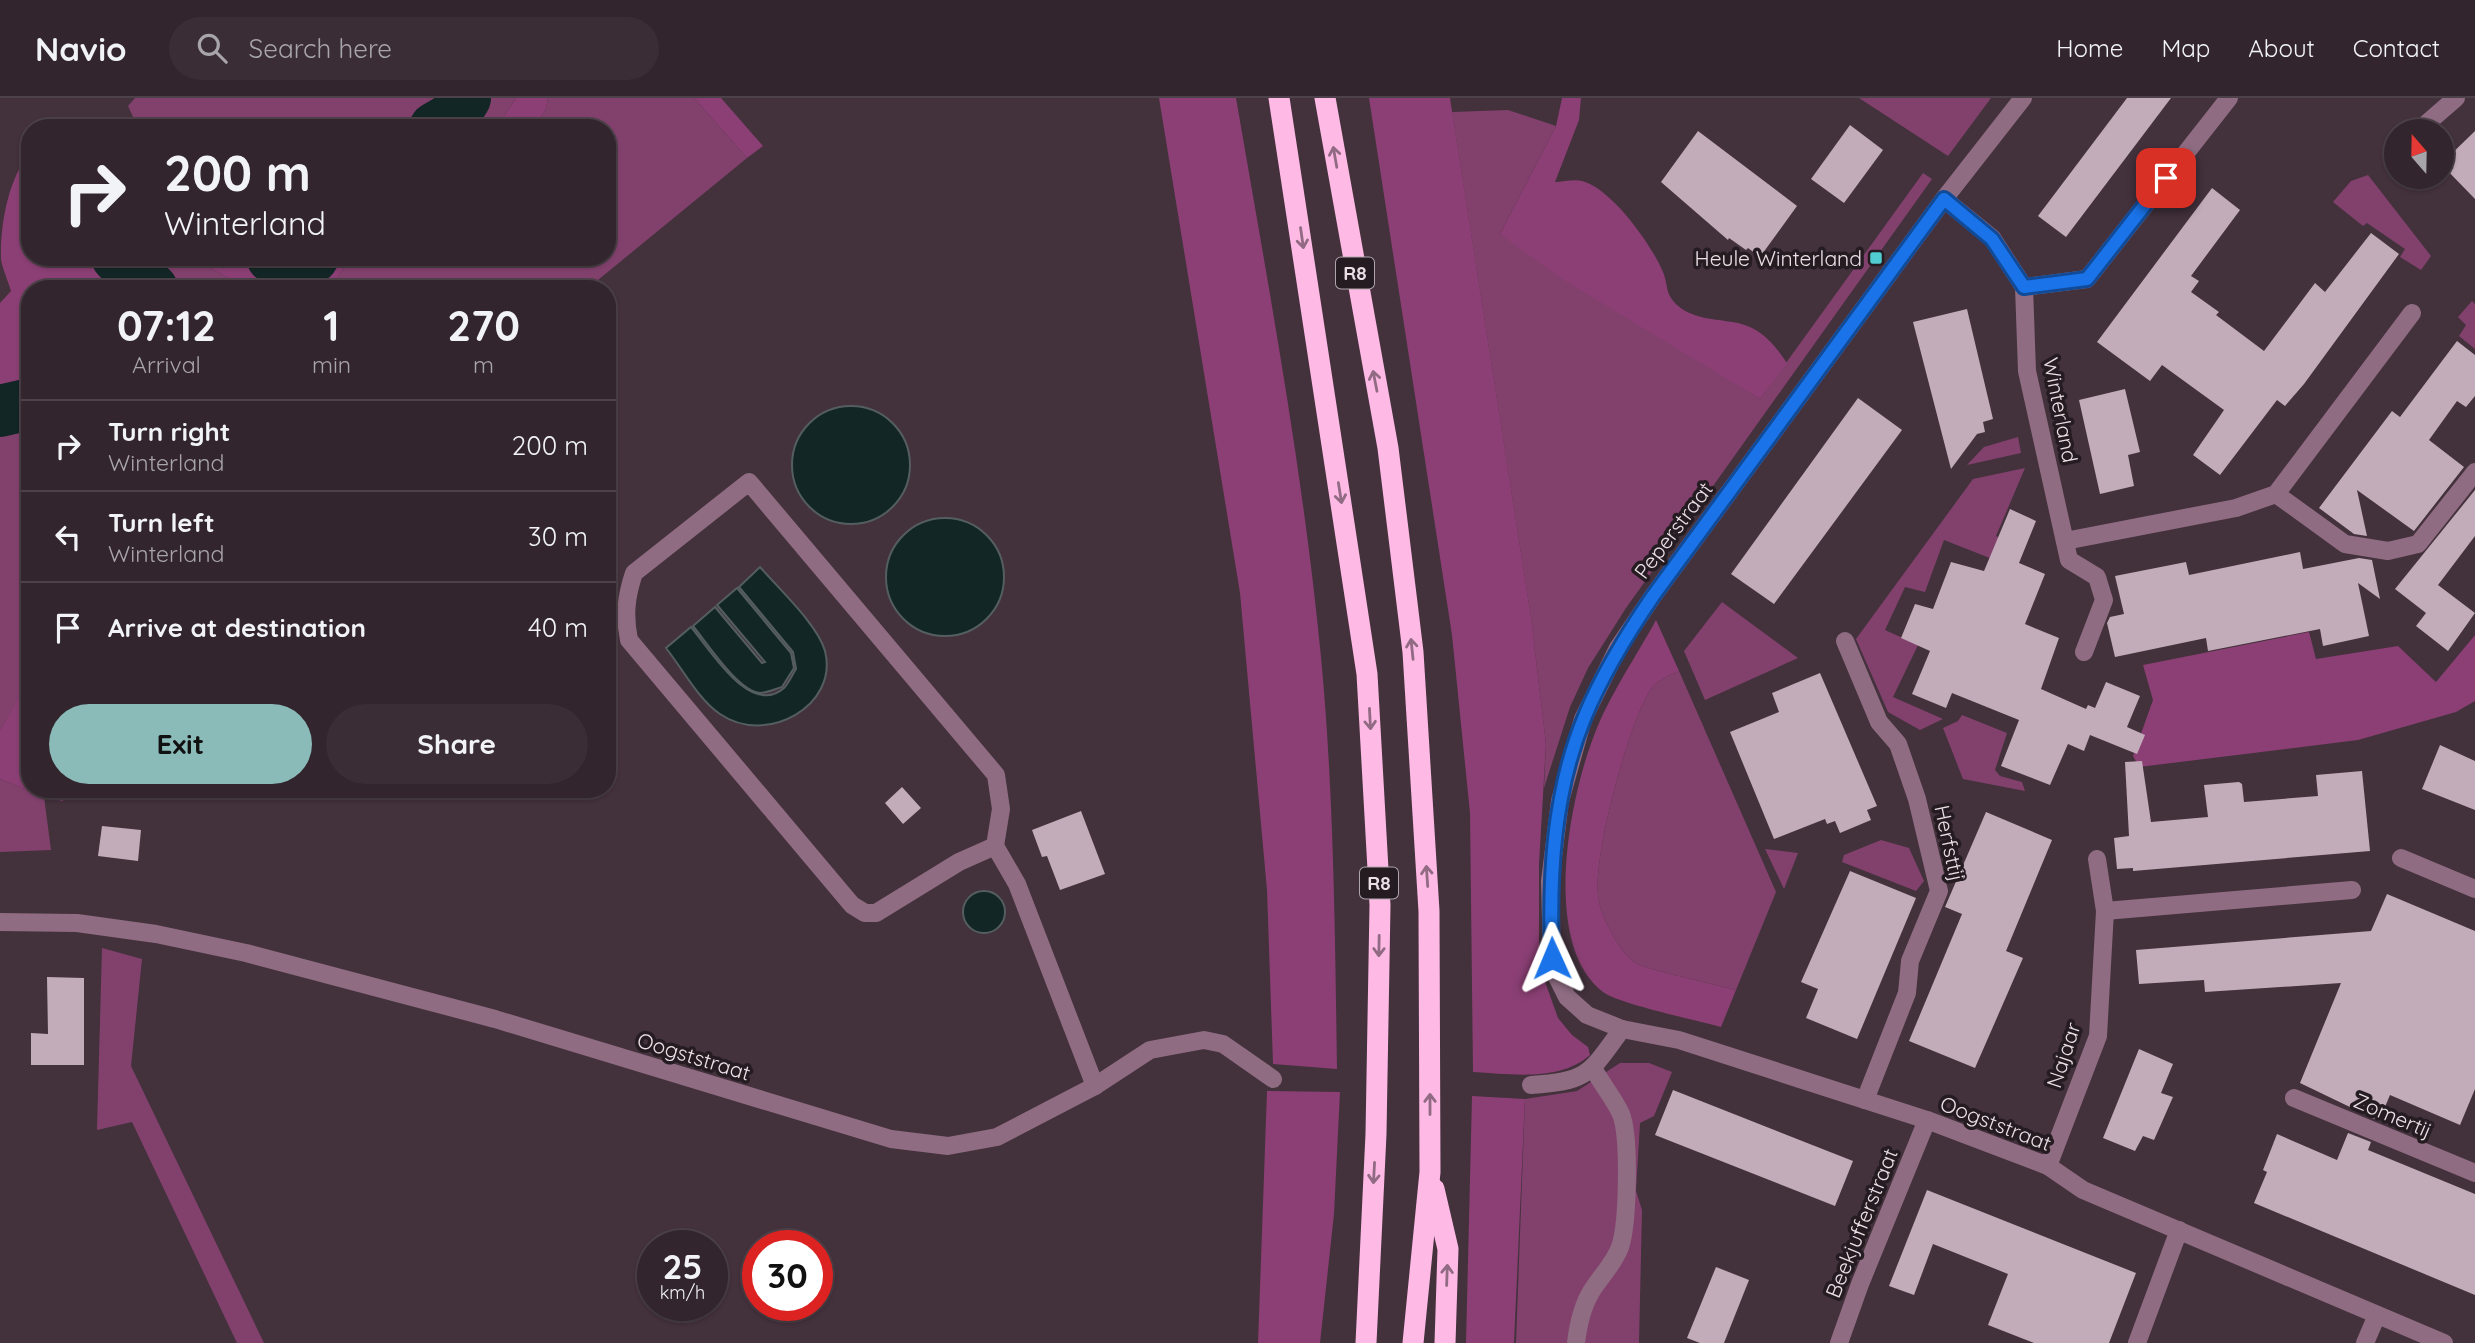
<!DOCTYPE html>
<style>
:root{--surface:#32252d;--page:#3a2d35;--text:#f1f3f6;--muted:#a8a5aa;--line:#4d4249;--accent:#8bbbb9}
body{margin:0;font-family:Quicksand,sans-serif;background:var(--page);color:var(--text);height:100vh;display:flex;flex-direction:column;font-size:26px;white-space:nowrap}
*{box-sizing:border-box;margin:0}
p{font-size:23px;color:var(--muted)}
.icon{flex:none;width:38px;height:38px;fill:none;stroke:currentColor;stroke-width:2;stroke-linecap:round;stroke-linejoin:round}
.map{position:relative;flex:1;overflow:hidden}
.panel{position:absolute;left:21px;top:182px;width:595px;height:518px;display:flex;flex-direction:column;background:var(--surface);border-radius:28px;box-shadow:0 2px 5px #0004,0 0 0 2px var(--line)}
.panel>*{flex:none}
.top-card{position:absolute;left:21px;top:21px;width:595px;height:147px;border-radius:28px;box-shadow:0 2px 5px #0004,0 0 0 2px var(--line);background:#32252d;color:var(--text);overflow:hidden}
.needle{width:46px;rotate:340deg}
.buttons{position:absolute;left:2384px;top:21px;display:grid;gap:14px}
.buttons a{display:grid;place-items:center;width:70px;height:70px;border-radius:50%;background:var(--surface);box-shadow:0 2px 5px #0004,0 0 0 2px var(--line);font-size:35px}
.speed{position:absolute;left:637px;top:1132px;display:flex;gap:14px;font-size:35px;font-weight:700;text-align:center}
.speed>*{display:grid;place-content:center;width:91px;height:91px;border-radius:50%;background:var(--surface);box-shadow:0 2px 5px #0004,0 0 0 2px var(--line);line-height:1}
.speed small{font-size:18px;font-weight:400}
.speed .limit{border:10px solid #d22;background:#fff;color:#111}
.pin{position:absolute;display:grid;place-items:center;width:60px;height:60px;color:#fff;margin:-30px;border-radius:14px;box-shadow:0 4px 10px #0006}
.me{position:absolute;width:77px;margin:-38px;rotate:359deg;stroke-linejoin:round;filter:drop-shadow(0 0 5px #0008)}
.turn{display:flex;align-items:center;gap:24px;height:147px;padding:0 28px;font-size:32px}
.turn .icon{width:91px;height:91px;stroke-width:2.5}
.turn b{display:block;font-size:49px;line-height:60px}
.eta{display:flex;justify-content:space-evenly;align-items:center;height:119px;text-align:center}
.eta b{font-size:42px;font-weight:700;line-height:49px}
.action{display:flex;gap:14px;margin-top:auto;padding:14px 28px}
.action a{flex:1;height:80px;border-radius:42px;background:var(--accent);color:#111;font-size:28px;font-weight:700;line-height:80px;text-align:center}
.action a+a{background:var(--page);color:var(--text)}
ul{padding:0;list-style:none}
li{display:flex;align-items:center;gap:21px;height:91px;padding:0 28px;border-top:2px solid var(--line)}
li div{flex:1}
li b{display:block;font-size:26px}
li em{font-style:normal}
header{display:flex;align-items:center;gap:42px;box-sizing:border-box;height:98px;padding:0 35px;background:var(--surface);border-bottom:2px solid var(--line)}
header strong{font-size:33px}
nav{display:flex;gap:38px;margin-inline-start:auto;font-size:24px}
.search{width:490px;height:63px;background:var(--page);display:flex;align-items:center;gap:18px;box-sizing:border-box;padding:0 24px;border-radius:38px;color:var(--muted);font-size:26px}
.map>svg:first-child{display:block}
</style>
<header>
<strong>Navio</strong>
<div class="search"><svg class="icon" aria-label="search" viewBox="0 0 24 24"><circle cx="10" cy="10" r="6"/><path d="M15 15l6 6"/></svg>Search here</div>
<nav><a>Home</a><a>Map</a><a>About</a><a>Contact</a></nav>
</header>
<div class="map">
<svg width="2475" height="1245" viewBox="0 0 2475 1245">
<rect width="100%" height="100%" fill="#43313c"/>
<g fill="#82416d">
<path d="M135 0H455C436 29 421 19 392 21 381 22 369 26 359 30H138L128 8Z"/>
<path d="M473 0H516L496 30H460Z"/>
<path d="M548 0H694L747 60 587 191H329L352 159H607V30H534L546 11Z"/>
<path d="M1859 0H1991L1948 58Z"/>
<path d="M1508 12 1556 28 1500 136 1760 301 1923 75 1932 81 1626 510 1588 570 1570 609 1544 690 1546 646 1531 520 1452 14Z"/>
<path d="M2368 77 2431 158 2421 172 2400 159 2405 151 2367 125 2363 128 2333 104 2351 83Z"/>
<path d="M131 159H189L249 191H173Z"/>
<path d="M2472 203 2475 206V251L2459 238 2466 227 2458 219Z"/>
<path d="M30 317V598L22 595 0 632V325Z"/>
<path d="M2018 339 2021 355 1967 367 1984 349Z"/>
<path d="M2025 370 1996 438 2013 446 2005 466 1944 442 1925 494 1905 489 1885 532 1918 547 1893 599 1943 621 1920 632 1888 614 1856 541 1973 381Z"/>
<path d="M1722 504 1798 560 1705 602 1684 553Z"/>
<path d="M1679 573 1776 794 1736 892C1718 887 1643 871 1634 864 1618 851 1604 823 1599 804 1590 765 1628 629 1649 594 1655 583 1668 578 1679 573Z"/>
<path d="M1962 617 2007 635 1995 672 2000 678 2022 684 2025 693 1963 681 1943 630 1958 623Z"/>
<path d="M0 681 44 699 51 752 0 754Z"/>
<path d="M1881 742 1909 750 1924 783 1916 793 1842 764 1844 757Z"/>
<path d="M1765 751 1798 755 1784 791Z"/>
<path d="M102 850 142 861 131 968 264 1245H237L132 1024 97 1032Z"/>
<path d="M1620 965H1649L1672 974 1654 1018 1640 1025 1636 1093 1642 1112 1639 1245H1516L1525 1001 1577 993Z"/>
</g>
<g fill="#8b3f74">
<path d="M516 0H548L546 11 534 30H496Z"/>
<path d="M694 0H721L763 48 747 60Z"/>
<path d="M1159 0H1236C1268 186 1303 372 1321 559 1334 697 1335 834 1337 971L1273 966 1267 792 1240 495Z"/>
<path d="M1369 0H1450L1531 519 1546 646 1539 766V867L1558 920 1572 937 1588 949 1590 957C1559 984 1512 976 1473 974L1470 715 1452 537Z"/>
<path d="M1562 0H1581L1579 22 1555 84C1563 84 1574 81 1582 83 1611 90 1652 147 1663 174 1669 189 1664 194 1677 207 1694 222 1718 221 1738 225 1761 230 1775 247 1787 265L1760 301 1559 179 1500 136 1556 28Z"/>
<path d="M30 54V159H107L141 191H30V296L0 303V205L11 193C8 183 3 172 1 162 0 126 8 82 30 54Z"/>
<path d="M189 159C204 159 224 156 239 160 267 167 303 198 321 159H352L329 191H249Z"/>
<path d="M1656 522 1679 573C1668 578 1655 583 1649 594 1628 629 1590 765 1599 804 1604 823 1618 851 1634 864 1643 871 1718 887 1736 892L1721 929C1696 922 1619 906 1603 894 1540 846 1570 697 1595 635 1609 598 1637 557 1656 522Z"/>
<path d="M2309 534 2316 561 2398 548 2436 584 2475 537V603L2456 614 2358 642 2139 669 2133 658 2153 602 2143 567Z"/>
<path d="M22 594 30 598V691H66L63 703 44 699 0 681V632Z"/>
<path d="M1267 993 1340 994 1334 1116 1320 1245H1258Z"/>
<path d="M1472 998 1525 1001 1514 1245H1466Z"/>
</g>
<g fill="#132626" stroke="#545e60" stroke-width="2">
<circle cx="851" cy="367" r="59"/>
<circle cx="945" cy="479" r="59"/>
<path d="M760 469C779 491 818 527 825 553 839 608 766 648 720 616 698 601 682 570 666 550L691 529C709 550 750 620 784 590 789 585 792 577 796 571L793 554 739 489Z"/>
<path d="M737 490 791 555 794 570 782 589C775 591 767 595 760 595 738 593 707 545 693 528L715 509 762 565 765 564 717 507Z"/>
<circle cx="984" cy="814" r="21"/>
</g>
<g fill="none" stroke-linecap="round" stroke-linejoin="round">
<g stroke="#132626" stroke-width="52">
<path d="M435 30 452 20 465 0"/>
<path d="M117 159 152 191"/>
<path d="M272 159 290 167 313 159"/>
<path d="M0 313 30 306"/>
</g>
</g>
<g fill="#c2acb9">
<path d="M2127 0H2171L2066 139 2038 118Z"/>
<path d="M1850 27 1883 52 1844 105 1811 81Z"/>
<path d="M1698 33 1797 108 1760 159 1748 150 1746 152 1729 140 1728 142 1661 84Z"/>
<path d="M2475 33V101L2441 66Z"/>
<path d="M2212 90 2240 112 2191 178 2199 183 2191 194 2219 214 2216 217 2264 253 2315 185 2325 194 2371 135 2399 156 2304 286 2285 308 2277 302 2220 377 2193 357 2224 312 2162 267 2150 283 2097 244Z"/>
<path d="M1967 211 1993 321 1983 324 1985 334 1977 336 1951 371 1913 224Z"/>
<path d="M2457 243 2475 257V298L2466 309 2457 303 2429 342 2464 369 2414 433 2357 392 2367 438 2354 436 2319 410 2392 313 2400 319Z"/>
<path d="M2125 291 2140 354 2128 357 2134 388 2100 396 2079 302Z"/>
<path d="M1858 300 1902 332 1774 506 1731 476Z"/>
<path d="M2475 392V438L2438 487 2475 515 2448 553 2416 528 2426 515 2395 491Z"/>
<path d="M2010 411 2036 423 2019 465 2045 476 2025 526 2059 540 2041 591 2086 611 2088 607 2095 610 2106 584 2140 598 2127 629 2145 637 2137 656 2090 637 2084 653 2068 646 2050 687 2001 668 2019 622 1952 595 1946 610 1912 596 1930 553 1901 540 1915 506 1933 511 1951 464 1984 473Z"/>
<path d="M2300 454 2303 471 2359 460 2372 462 2380 501 2358 485 2369 538 2323 548 2320 531 2208 553 2206 540 2115 559 2107 525 2110 519 2124 516 2115 478 2186 464 2189 477Z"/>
<path d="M1820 575 1877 708 1867 712 1871 722 1840 735 1835 723 1827 726 1825 721 1774 741 1730 634 1779 614 1772 595Z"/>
<path d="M2440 647 2475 663V712L2422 691Z"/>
<path d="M2142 663 2151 724 2208 719 2204 687 2239 684 2242 686 2244 704 2318 698 2316 677 2362 673 2370 753 2133 773V770L2117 771 2114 740 2129 738 2125 664Z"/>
<path d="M902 689 921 710 903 726 885 705Z"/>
<path d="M1081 713 1105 776 1060 792 1047 758 1042 759 1032 732Z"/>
<path d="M1986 714 2052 742 2006 853 2023 860 1975 970 1909 943 1962 816 1945 809Z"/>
<path d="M102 728 141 732 138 763 98 758Z"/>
<path d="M1850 773 1916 800 1857 941 1806 920 1818 891 1801 884Z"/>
<path d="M2387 796 2475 833V991L2460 1027 2390 997 2379 1023 2300 985 2341 885 2205 894 2204 882 2139 886 2136 852 2371 833Z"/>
<path d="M47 879 84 880V967H31V935L48 936Z"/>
<path d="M2139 951 2173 966 2161 995 2173 999 2154 1042 2143 1038 2135 1053 2103 1040Z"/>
<path d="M1673 992 1853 1063 1835 1108 1655 1037Z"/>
<path d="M2348 1035 2371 1044 2368 1052 2475 1096V1197L2254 1105 2267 1074 2263 1072 2277 1036 2337 1062Z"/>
<path d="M1927 1092 2136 1175 2109 1245H2034L1988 1227 2008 1176 1933 1146 1914 1197 1889 1188Z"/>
<path d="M1716 1169 1749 1182 1724 1245H1700L1687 1240Z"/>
</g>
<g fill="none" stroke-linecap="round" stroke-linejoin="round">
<g stroke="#8f6c82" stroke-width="18">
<path d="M2023 0 1944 101 1653 498 1618 550 1583 621 1560 703 1550 783 1552 860 1556 877 1567 899 1587 917 1622 931 1679 942 1927 1022 2048 1068 2083 1092 2444 1245"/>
<path d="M2418 33 2456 0"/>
<path d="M1944 101 1992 140 2024 189 2027 273 2069 462 2097 479 2104 502 2084 554"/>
<path d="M2024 189 2087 181 2229 0"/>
<path d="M2276 396 2345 446 2388 453 2418 446 2475 374"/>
<path d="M2065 443 2236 410 2276 396 2412 215"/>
<path d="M1845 543 1879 624 1898 646 1917 701 1939 793 1910 863 1907 895 1865 1002"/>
<path d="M995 748 959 764 876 815H865L852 807 629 542C624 517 626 499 634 475L749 384 996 677 1001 711 995 748 1017 786 1095 988"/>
<path d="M2401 760 2475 791"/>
<path d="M2105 813 2352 792"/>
<path d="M0 824 77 825 156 836 246 855 495 921 891 1041 948 1048 997 1039 1095 988 1150 952 1204 942 1223 946 1273 981"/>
<path d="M1531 987C1589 983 1589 976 1622 931"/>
<path d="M2294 1000 2475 1075"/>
<path d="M2048 1068 2098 938 2105 813 2097 761"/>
<path d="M1576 1245C1578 1228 1582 1209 1591 1194 1600 1179 1614 1166 1620 1149 1628 1126 1630 1039 1621 1016 1615 1002 1601 985 1593 970"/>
<path d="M1839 1245 1860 1186 1927 1022"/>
<path d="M2137 1245 2179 1132"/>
<path d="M2365 1245 2377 1217"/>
</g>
<g stroke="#feb9e5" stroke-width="21">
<path d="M1279 0 1367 576 1380 807 1376 1036 1366 1245"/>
<path d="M1325 0 1388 350 1413 554 1429 813 1430 1074 1413 1245"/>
<path d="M1434 1091 1448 1151 1445 1245"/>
</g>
</g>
<defs><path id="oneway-shaft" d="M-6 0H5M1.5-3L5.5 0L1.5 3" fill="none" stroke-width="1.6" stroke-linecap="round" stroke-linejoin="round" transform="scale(1.75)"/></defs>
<g stroke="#916a83">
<use href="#oneway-shaft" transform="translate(1335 59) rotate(-100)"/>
<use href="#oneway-shaft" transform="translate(1302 140) rotate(82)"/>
<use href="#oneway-shaft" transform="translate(1375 283) rotate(-101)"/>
<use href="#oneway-shaft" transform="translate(1340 395) rotate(81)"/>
<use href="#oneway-shaft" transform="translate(1412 551) rotate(-96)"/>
<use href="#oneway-shaft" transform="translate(1370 621) rotate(87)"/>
<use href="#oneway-shaft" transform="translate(1427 778) rotate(-94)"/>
<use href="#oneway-shaft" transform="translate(1379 848) rotate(91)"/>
<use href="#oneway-shaft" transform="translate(1430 1006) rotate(-90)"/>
<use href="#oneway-shaft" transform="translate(1374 1075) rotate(93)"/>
<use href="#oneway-shaft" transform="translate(1447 1177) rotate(-88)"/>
</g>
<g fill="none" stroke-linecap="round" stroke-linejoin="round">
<g stroke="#114b97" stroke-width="18">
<path id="route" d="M1552 860C1549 779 1553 695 1585 618 1603 575 1627 536 1653 498L1944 101 1992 141 2024 189 2087 181 2166 80"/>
</g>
<use href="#route" stroke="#1a73e8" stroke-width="12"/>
</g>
<rect fill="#51ccd1" stroke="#241c21" stroke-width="2.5" x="1869" y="153" width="14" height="14" rx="3.5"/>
<g text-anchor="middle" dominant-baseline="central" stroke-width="7" stroke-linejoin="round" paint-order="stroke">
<g fill="#241c21" stroke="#b0a5ac" stroke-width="2">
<rect x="1336" y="159.5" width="38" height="31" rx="5"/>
<rect x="1360" y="769.5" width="38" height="31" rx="5"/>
</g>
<g font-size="19" font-weight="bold" fill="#ece0e7">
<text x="1355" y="175">R8</text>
<text x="1379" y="785">R8</text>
</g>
<g font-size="21" fill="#ece0e7" stroke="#241c21" text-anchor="end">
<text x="1862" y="160">Heule Winterland</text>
</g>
<g font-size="21" fill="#ece0e7" stroke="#241c21">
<text transform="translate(2061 312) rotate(79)">Winterland</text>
<text transform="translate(1673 432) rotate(-53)">Peperstraat</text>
<text transform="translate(1950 745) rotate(78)">Herfsttij</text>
<text transform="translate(2063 957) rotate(-72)">Najaar</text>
<text transform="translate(694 958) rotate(17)">Oogststraat</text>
<text transform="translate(2393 1017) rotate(23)">Zomertij</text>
<text transform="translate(1996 1025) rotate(21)">Oogststraat</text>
<text transform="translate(1861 1125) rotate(-68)">Beekjufferstraat</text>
</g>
</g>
</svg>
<div class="buttons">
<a><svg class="needle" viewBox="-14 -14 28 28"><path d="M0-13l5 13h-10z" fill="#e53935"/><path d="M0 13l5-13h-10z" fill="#a8a5aa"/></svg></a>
</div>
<div class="speed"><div>25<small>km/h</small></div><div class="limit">30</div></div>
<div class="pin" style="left:2166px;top:80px;background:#d93025"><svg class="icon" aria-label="arrive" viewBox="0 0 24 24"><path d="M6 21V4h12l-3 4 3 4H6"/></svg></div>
<svg class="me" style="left:1552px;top:860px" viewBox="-20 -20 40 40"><path d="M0-17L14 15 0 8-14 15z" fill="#1a73e8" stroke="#fff" stroke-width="4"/></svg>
<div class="top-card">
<div class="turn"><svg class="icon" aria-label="right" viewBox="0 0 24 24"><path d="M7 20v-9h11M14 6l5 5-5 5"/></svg><div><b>200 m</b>Winterland</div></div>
</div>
<section class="panel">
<div class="eta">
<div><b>07:12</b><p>Arrival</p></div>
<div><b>1</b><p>min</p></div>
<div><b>270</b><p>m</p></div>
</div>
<ul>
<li><svg class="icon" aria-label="right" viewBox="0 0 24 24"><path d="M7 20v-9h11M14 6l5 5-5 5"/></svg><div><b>Turn right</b><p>Winterland</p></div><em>200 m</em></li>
<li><svg class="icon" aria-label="left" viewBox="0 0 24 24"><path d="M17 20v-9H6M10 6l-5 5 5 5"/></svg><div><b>Turn left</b><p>Winterland</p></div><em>30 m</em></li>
<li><svg class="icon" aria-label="arrive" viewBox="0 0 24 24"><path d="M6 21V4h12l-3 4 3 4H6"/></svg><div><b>Arrive at destination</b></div><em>40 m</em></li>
</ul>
<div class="action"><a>Exit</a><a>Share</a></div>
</section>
</div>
